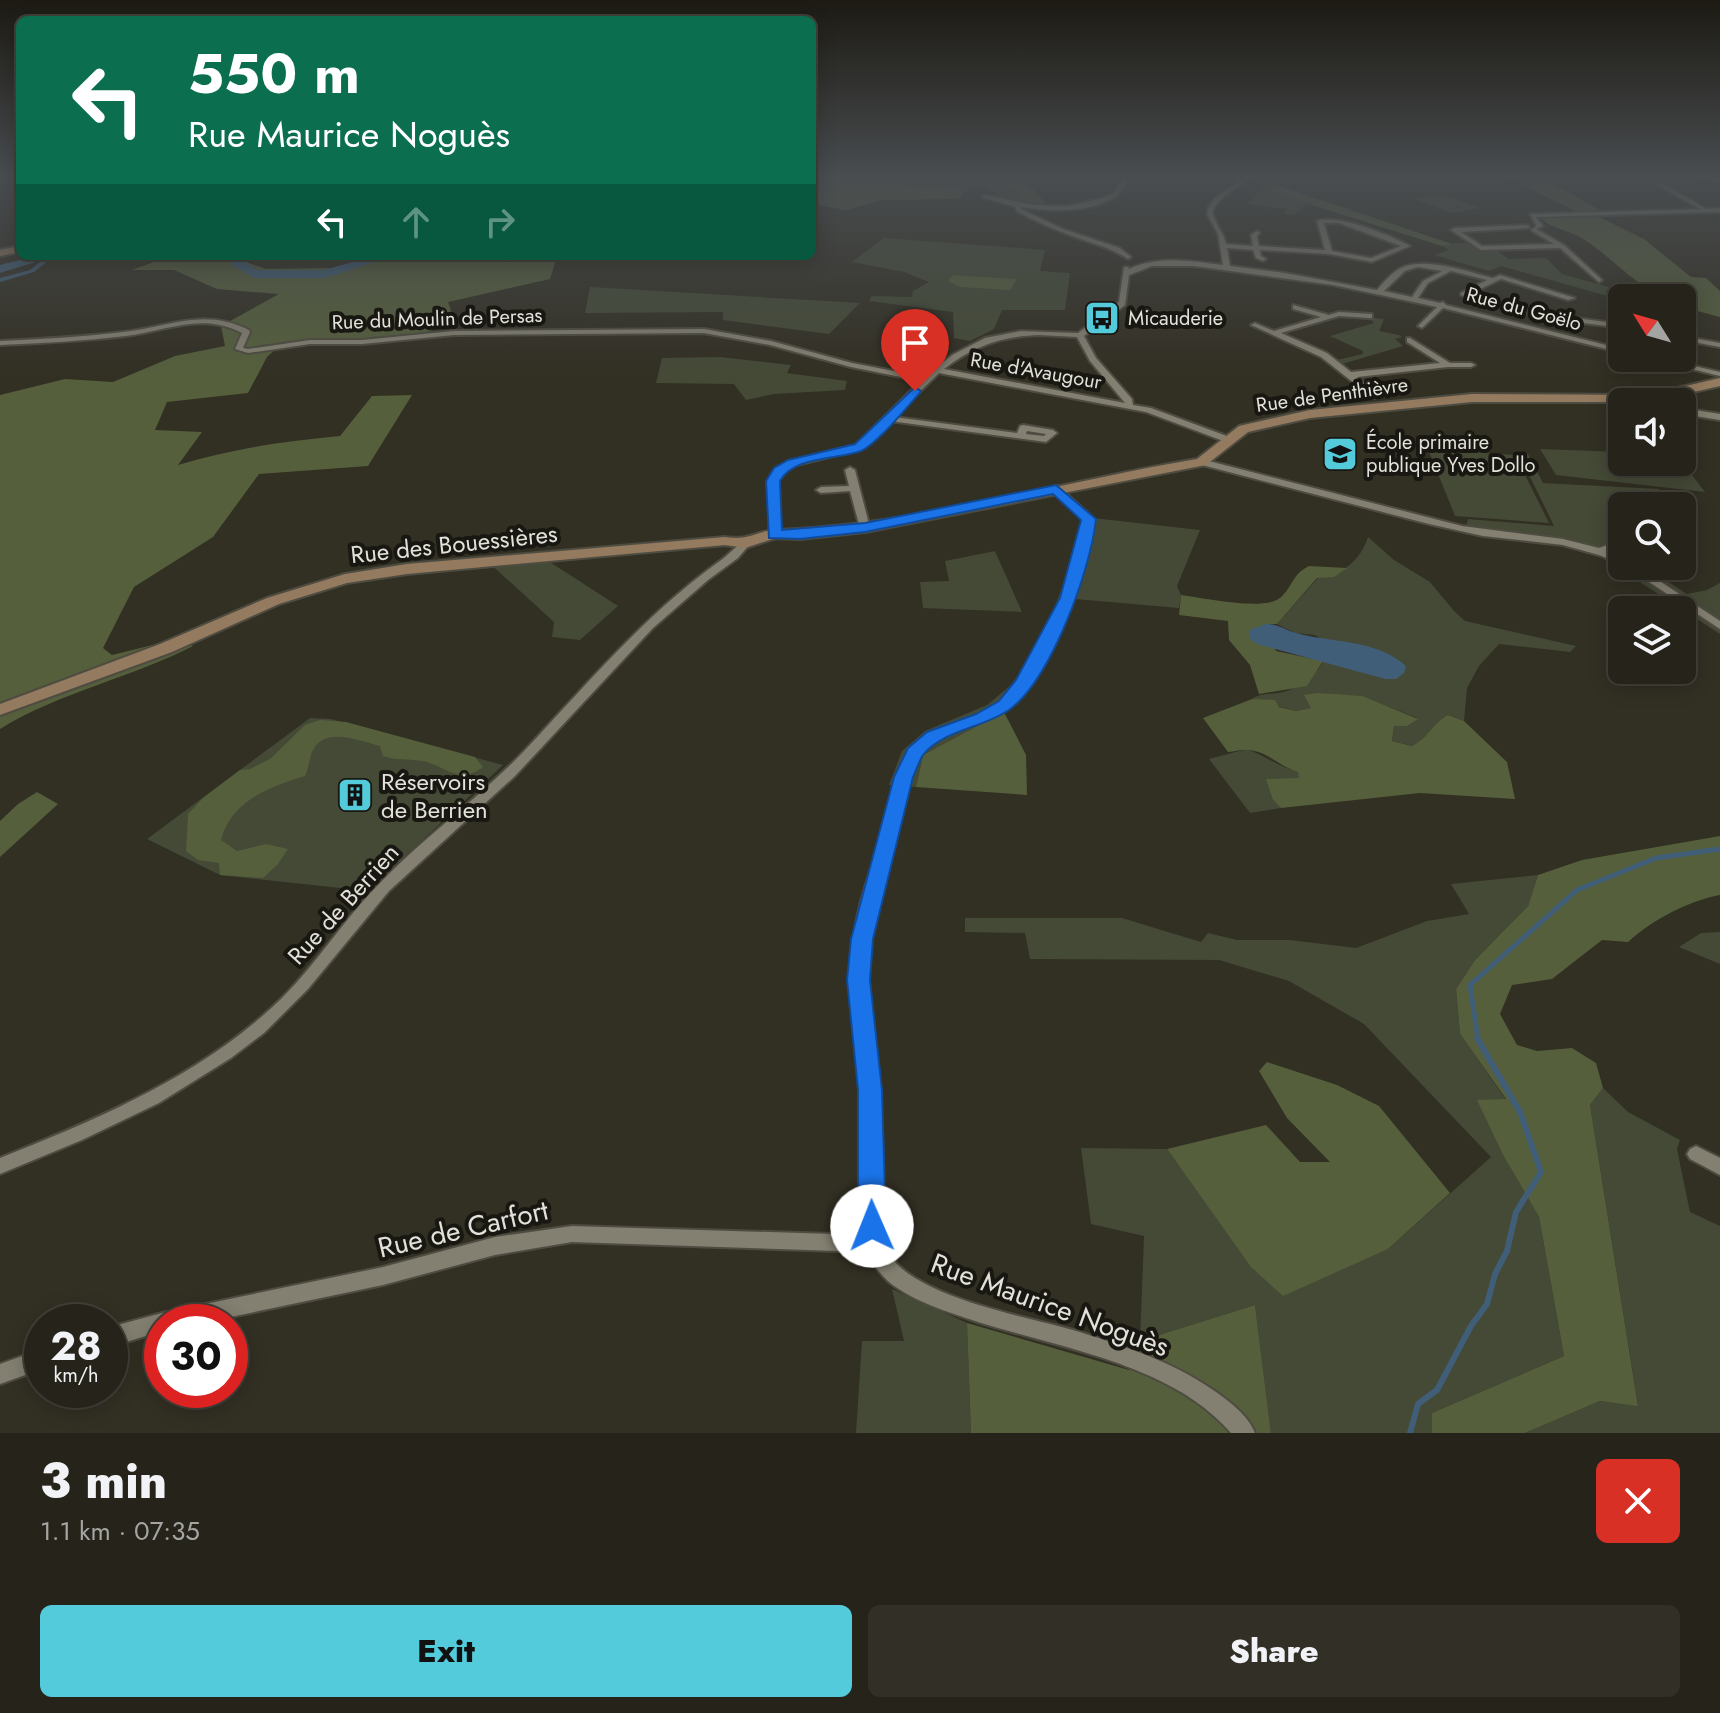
<!DOCTYPE html>
<meta charset="utf-8">
<style>
:root{--surface:#26231a;--page:#322f27;--text:#f1f3f6;--muted:#a4a4a2;--line:#424039;--accent:#53cbda}
body{margin:0;font-family:Jost,sans-serif;background:var(--page);color:var(--text);height:100vh;display:flex;flex-direction:column;font-size:30px;white-space:nowrap}
*{box-sizing:border-box;margin:0}
p{font-size:26px;color:var(--muted)}
.icon{flex:none;width:44px;height:44px;fill:none;stroke:currentColor;stroke-width:2;stroke-linecap:round;stroke-linejoin:round}
.map{position:relative;height:1433px;overflow:hidden}
.side{display:flex;flex-direction:column;background:var(--surface);flex:1}
.side>*{flex:none}
.hud{position:absolute;left:16px;top:16px;width:800px;height:244px;border-radius:12px;box-shadow:0 4px 20px #0003,0 0 0 2px var(--line);background:#0b6e4f;color:#fff;overflow:hidden}
.needle{width:52px;rotate:307deg}
.fabs{position:absolute;left:1608px;top:284px;display:grid;gap:16px}
.fabs a{display:grid;place-items:center;width:88px;height:88px;border-radius:12px;background:var(--surface);box-shadow:0 4px 20px #0003,0 0 0 2px var(--line);font-size:40px}
.speed{position:absolute;left:24px;top:1304px;display:flex;gap:16px;font-size:40px;font-weight:700;text-align:center}
.speed>*{display:grid;place-content:center;width:104px;height:104px;border-radius:50%;background:var(--surface);box-shadow:0 4px 20px #0003,0 0 0 2px var(--line);line-height:1}
.speed small{font-size:20px;font-weight:400}
.speed .limit{border:12px solid #d22;background:#fff;color:#111}
.pin{position:absolute;display:grid;place-items:center;width:68px;height:68px;color:#fff;margin:-82px -34px;border-radius:50% 50% 50% 0;rotate:-45deg;box-shadow:0 0 8px #0007}
.pin .icon{rotate:45deg}
.me{position:absolute;width:88px;margin:-44px;rotate:359deg;stroke-linejoin:round;filter:drop-shadow(0 0 6px #0008)}
.turn{display:flex;align-items:center;gap:28px;height:168px;padding:0 40px;font-size:36px}
.turn .icon{width:104px;height:104px;stroke-width:2.5}
.turn b{display:block;font-size:56px;line-height:68px}
.lanes{display:flex;align-items:center;height:76px;padding:0 40px;background:#0003;justify-content:center;gap:40px;direction:ltr}
.lanes .off{opacity:.35}
.round{display:grid;place-items:center;flex:none;width:84px;height:84px;border-radius:12px;background:var(--page)}
.head{display:flex;align-items:center;justify-content:space-between;height:136px;padding:0 40px}
h1{font-size:48px;font-weight:800;line-height:60px}
.action{display:flex;gap:16px;margin-top:auto;padding:16px 40px}
.action a{flex:1;height:92px;border-radius:12px;background:var(--accent);color:#111;font-size:32px;font-weight:800;line-height:92px;text-align:center}
.action a+a{background:var(--page);color:var(--text)}
.map>svg:first-child{display:block}
</style>
<div class="map">
<svg width="1720" height="1433" viewBox="0 0 1720 1433">
<rect width="100%" height="100%" fill="#322f23"/>
<g fill="#444a36">
<path d="M909 175H972L1019 191 1024 201 1050 206 1015 204 982 186 964 191 849 181 870 177 924 178Z"/>
<path d="M1261 189 1307 204 1294 215 1284 214 1286 209 1247 204Z"/>
<path d="M1441 194 1480 208 1452 213 1413 199Z"/>
<path d="M884 238 1045 250 1040 271 1070 273 1065 310H1002L994 329 970 341 954 338 953 312 869 301 872 296 912 297 913 291 929 282 904 272 852 262Z"/>
<path d="M1455 243H1466L1476 248 1497 251 1509 259 1546 258 1562 274 1647 298 1622 300 1501 266 1489 271 1434 255 1449 250 1442 246Z"/>
<path d="M590 287 860 303 829 334 723 320V312L585 313Z"/>
<path d="M1374 318 1384 319 1379 331 1399 335 1402 337 1395 339 1403 346 1342 364 1337 360 1363 354V351L1330 336 1374 323 1370 319Z"/>
<path d="M720 357 791 365 787 373 847 381 845 390 774 394 746 400 734 384 656 383 662 358Z"/>
<path d="M1428 449 1515 455 1549 523 1455 516Z"/>
<path d="M1540 449 1622 452V462H1682L1705 492 1556 475Z"/>
<path d="M1519 454H1528L1543 483 1658 489 1672 506H1622V566H1644L1687 594 1707 590 1720 583V634L1598 555 1568 545 1464 534 1468 519 1554 526Z"/>
<path d="M1058 484 1093 518 1200 530 1177 586 1181 595 1179 608 1075 599C1056 639 1040 681 1006 710 986 728 948 742 923 755L916 787 889 785 902 751 925 731 987 705 1017 680 1053 611 1081 539 1082 518 1048 486Z"/>
<path d="M1368 537 1394 560 1430 582 1454 611 1465 621 1576 646 1570 652 1499 644 1479 666 1467 688 1464 721 1448 715C1433 722 1427 738 1413 746L1392 741 1394 726H1407L1417 718 1363 696 1305 695 1312 708 1296 711 1252 699C1262 692 1271 695 1283 692 1298 688 1317 676 1323 661L1385 679 1315 635 1295 633 1277 624 1318 578C1340 577 1361 560 1368 537Z"/>
<path d="M995 551 1022 612 923 608 920 582 949 581 945 561Z"/>
<path d="M539 555 618 606 580 640 552 637 554 622 486 560Z"/>
<path d="M310 718 331 719 503 765 368 891 220 875 147 839Z"/>
<path d="M1247 749C1265 756 1280 767 1298 772L1300 778 1273 800 1281 808 1250 813 1209 759Z"/>
<path d="M1538 875 1528 906 1475 960 1456 989 1460 1034 1506 1100H1478L1503 1155 1539 1217 1564 1356 1432 1413V1433H1271L1255 1305 1140 1341 1144 1236 1091 1224 1081 1148 1167 1149 1251 1266 1388 1249 1491 1157 1364 1024 1289 981 1219 960 1030 959 1025 933 965 932V918H1122L1201 942 1208 933 1237 940H1290L1356 948 1427 921 1469 914 1451 884Z"/>
<path d="M1720 932V964L1679 947 1701 933Z"/>
<path d="M1603 1088 1628 1112 1680 1140 1677 1149 1690 1212 1720 1226V1433H1525L1600 1401 1638 1405 1590 1105Z"/>
<path d="M892 1289 967 1323 971 1433H856L862 1341H904Z"/>
</g>
<g fill="#555f3c">
<path d="M812 175H909L926 178 870 177 854 180 964 191 958 199 880 200 846 210 812 204Z"/>
<path d="M972 175H1020L1046 204 1024 201 1019 191Z"/>
<path d="M1504 175H1538L1601 211 1577 212Z"/>
<path d="M1268 182 1452 244 1442 246 1261 189Z"/>
<path d="M1595 215 1644 239 1691 277 1706 278 1720 291V317L1682 307V298H1648L1654 293C1629 278 1609 256 1585 240 1571 230 1553 230 1540 218Z"/>
<path d="M170 256H229L266 269 335 268 371 256H557L550 279 448 302 454 319C413 348 333 340 283 342L267 357 248 393 167 402 155 430 202 432 178 465C231 449 284 441 340 436L372 396 412 395 368 466 259 474 213 537 134 587 103 648 112 655 177 639 193 646C131 678 60 692 0 729V395L65 379 113 382 175 356 225 346 221 326 279 294 217 289 174 270H132Z"/>
<path d="M952 275 1017 279 1010 290 960 287 948 281Z"/>
<path d="M1309 566 1347 568 1334 577 1317 578 1277 624H1266L1276 651 1323 661 1307 686 1259 694 1250 665 1229 640 1228 621 1179 615 1181 595C1204 598 1263 611 1280 598 1293 587 1291 575 1309 566Z"/>
<path d="M1317 693 1363 696 1418 719 1407 726H1394L1392 741 1412 746C1428 738 1433 722 1448 715L1464 721 1507 762 1515 799 1420 793 1281 808 1273 800 1266 779 1299 778 1298 772C1280 767 1267 751 1248 750 1242 749 1235 752 1228 752L1203 718 1252 699 1275 700 1279 707 1296 711 1311 708 1304 695Z"/>
<path d="M1004 712 1026 755 1027 795 916 787 923 755Z"/>
<path d="M320 720 346 722 475 757 483 767C457 786 446 765 422 761 407 758 397 761 383 756L380 746C359 741 326 726 313 750 309 757 309 768 305 776 269 787 231 801 221 840L237 851 266 844 288 849 278 864 263 878 220 875 219 863 198 860 186 851 188 814 203 798 240 770 250 769 270 759 305 725Z"/>
<path d="M37 792 58 804 0 857V821L18 804Z"/>
<path d="M1720 836V895C1688 901 1652 920 1628 942L1602 940 1552 979 1512 985 1500 1014 1517 1045 1537 1051 1572 1048 1596 1063 1603 1088 1590 1105 1638 1406 1600 1401 1525 1433H1432V1413L1564 1356 1539 1217 1503 1155 1477 1100 1506 1099 1460 1034 1456 989 1475 960 1528 906 1538 875 1582 860Z"/>
<path d="M1267 1062 1337 1085 1379 1106 1450 1193 1388 1249 1283 1296 1251 1267 1167 1149 1266 1125 1300 1162H1330L1287 1118 1259 1071Z"/>
<path d="M1255 1305 1271 1433H971L967 1323 1129 1370 1140 1341Z"/>
</g>
<path fill="#405e78" d="M1266 624C1279 624 1285 630 1296 633 1332 643 1376 639 1406 666L1404 673 1396 679H1385L1257 644 1249 638V630Z"/>
<g fill="none" stroke-linecap="round" stroke-linejoin="round">
<path stroke="#405e78" stroke-width="5" d="M1478 1040 1470 985 1577 890 1656 858 1720 849"/>
<path stroke="#405e78" stroke-width="6" d="M1410 1433 1418 1404 1437 1390 1471 1326 1487 1304 1495 1274 1507 1251 1516 1212 1541 1172 1520 1112 1477 1038"/>
<g fill="#405e78" fill-rule="evenodd">
<path d="M51 256H62L49 260 34 272 0 282V278L30 270 45 258Z"/>
<path d="M0 267 3 268V270L0 271Z"/>
</g>
<g fill="#405e78" fill-rule="evenodd">
<path d="M35 256H55L0 273V265Z"/>
<path d="M229 256H241V260L257 270H324L374 256H393L325 278H254L231 264Z"/>
</g>
<g stroke="#4e4c41" stroke-width="4">
<g id="street">
<path d="M1118 175H1124L1127 182C1123 187 1120 193 1115 197 1089 213 1051 212 1022 207L1021 209 1063 229 1120 248 1131 257 1128 259C1112 248 1094 244 1075 237 1055 230 1035 221 1016 211V207L982 197 985 195 1034 205 1068 206 1099 199 1114 193 1121 182Z"/>
<path d="M1248 175H1254C1244 183 1211 201 1213 214 1215 224 1224 233 1226 244L1253 246 1251 235 1257 231 1260 233 1257 236 1259 246 1325 250 1317 221C1338 214 1390 235 1410 246L1372 262 1329 254 1260 250 1261 256 1266 259 1263 261 1256 258 1253 250 1227 248 1230 266 1285 273 1377 290C1384 282 1391 273 1401 268 1423 256 1470 272 1493 278L1500 275 1575 298 1568 300 1501 279 1470 294 1544 314 1622 324V328L1544 318 1461 295V293L1487 280 1451 271 1428 283 1418 298 1440 303 1443 302 1446 305 1622 349V353L1443 308 1422 328 1418 326 1437 307 1333 285 1194 266H1152L1129 275 1125 305 1084 336 1096 358 1132 399 1133 405 1151 408 1232 438V442H1226L1146 412 939 373 894 417 1017 433 1020 426 1023 425 1053 430 1057 433 1046 442 890 421 862 449 796 465 782 473 778 481 780 534 775 537 770 534 768 481 775 469 790 461 856 445 921 381 851 367 770 345 704 333 454 335 362 344H310L248 353 235 349 242 333C202 312 167 331 126 336 84 341 42 343 0 345V341C41 339 82 337 123 332 169 327 204 307 249 330L250 332 243 348 248 349 310 340H362L454 331 704 329 771 341 852 363 925 377 952 355 985 338 1021 331 1078 333 1119 302 1124 267H1128L1129 269C1159 255 1192 261 1223 265L1218 234 1207 214 1208 208 1215 198ZM1324 223H1339L1401 246 1371 258 1332 251ZM1418 267 1442 271 1423 281 1412 297 1384 291 1405 271ZM1039 335 1077 337 1090 361 1125 403 944 369C973 346 1002 336 1039 335ZM1027 431 1046 434 1044 436 1026 434Z"/>
<path d="M1695 175H1704L1720 179V183Z"/>
<path d="M1660 182 1706 209 1720 208V212L1536 217 1543 226 1536 229 1564 245 1601 279 1602 280 1599 282 1560 248 1481 250 1451 230 1454 228 1527 225 1529 226V228L1461 232 1482 246 1554 244 1532 231V229L1535 228 1536 225 1530 214 1700 209 1658 185Z"/>
<path d="M1293 305 1329 315 1339 312 1372 314V318H1369L1339 316 1281 333 1327 353 1351 372 1440 363 1407 342V338H1410L1450 363H1471L1475 365 1471 367H1448L1357 377 1380 396 1373 398 1321 357 1251 325 1255 323 1274 331 1321 317 1293 309Z"/>
<path d="M1682 336 1720 343V347L1682 340Z"/>
<path d="M1646 358H1660L1720 372V376Z"/>
<path d="M1682 408 1720 414V420L1682 414Z"/>
<path d="M1201 459 1462 526 1563 539 1599 548 1622 540V546L1609 551 1622 557V564L1599 555 1563 545 1483 536 1429 524 1198 464V460Z"/>
<path d="M850 467 855 470 870 528 868 530H862L860 528 850 491 821 493 816 490 821 487 849 486 845 470Z"/>
<path d="M1056 486 1059 487 1094 519C1083 584 1051 684 990 718 966 732 932 733 917 759 904 780 902 806 896 829 887 866 872 902 868 941 864 985 873 1030 877 1074 881 1124 880 1175 881 1226 883 1236 883 1247 889 1255 919 1298 1024 1316 1073 1330 1121 1345 1172 1361 1213 1390 1229 1401 1248 1415 1255 1433H1231C1209 1408 1183 1391 1152 1377 1097 1352 1036 1340 978 1322 948 1312 914 1302 889 1282 879 1273 873 1264 868 1252L572 1242 495 1255 383 1285 207 1322H162V1331L110 1347V1327L162 1313 383 1267 495 1237 572 1226 864 1235C858 1195 863 1149 862 1108 861 1052 847 994 854 938 858 900 874 864 884 827 890 802 893 774 908 752 925 728 958 727 982 713 1043 678 1073 585 1084 520L1053 491V487Z"/>
<path d="M745 541 750 544 738 558 708 580 653 628 515 776 389 891 308 989 264 1033 231 1058 159 1103 82 1140 0 1174V1158C100 1118 203 1075 282 998 318 962 344 919 380 883 426 835 481 797 527 748 587 684 645 615 717 563 727 557 735 546 745 541Z"/>
<path d="M1625 566H1637L1720 621V629Z"/>
<path d="M1696 1146 1720 1158V1175L1690 1159 1687 1154 1690 1149Z"/>
<path d="M42 1349V1369L0 1384V1364Z"/>
</g>
</g>
<g stroke="#4e4c41" stroke-width="4">
<g id="secondary">
<path d="M20 246V252L0 256V250Z"/>
<path d="M1720 378V386L1650 402H1472L1310 418 1248 432 1206 465 865 532 800 539 776 538 745 548 725 545 407 574 347 583 279 604 172 652 0 715V704L160 644 267 598 345 574 407 564 725 537C752 541 756 530 778 530 917 525 1059 482 1197 459L1239 426 1310 410 1472 394 1647 395Z"/>
</g>
</g>
<use href="#street" fill="#837f71" fill-rule="evenodd"/>
<use href="#secondary" fill="#947a5e" fill-rule="evenodd"/>
</g>
<linearGradient id="sky" x2="0" y2="1"><stop stop-color="#1c1a13"/><stop offset="0.47" stop-color="#494d50"/><stop offset="1" stop-color="#494d50" stop-opacity="0"/></linearGradient>
<rect width="1720" height="375" fill="url(#sky)"/>
<path fill="#1a73e8" stroke="#114b97" stroke-width="2" d="M915 387 921 391 919 394C906 408 877 444 861 451 837 460 793 456 780 481L782 530 865 523 1056 485 1096 519C1091 569 1051 680 1009 710 983 728 943 730 923 755 919 761 916 771 913 777L873 939 870 980 882 1090 886 1226 882 1235 872 1238 862 1235 858 1226V1090L847 980 851 939 894 777 908 748 927 732 976 714 999 701 1016 680 1060 598 1081 520 1053 494 865 532 800 539 769 538 766 481 774 468 788 460 855 444Z"/>
<defs>
<g id="bus-square" transform="scale(1.8)"><rect x="-9" y="-9" width="18" height="18" rx="4" fill="#53cbda" stroke="#181711"/><path d="M-5-6H5V4H4V6H2V4H-2V6H-4V4H-5ZM-3.5-4V0h7V-4ZM-3.5 1.2v1.5H-2V1.2ZM2 1.2v1.5H3.5V1.2Z" fill="#111"/></g>
<g id="school-square" transform="scale(1.8)"><rect x="-9" y="-9" width="18" height="18" rx="4" fill="#53cbda" stroke="#181711"/><path d="M0-5L7-2L0 1L-7-2ZM-4 1L0 2.5L4 1V4Q0 6-4 4Z" fill="#111"/></g>
<g id="building-square" transform="scale(1.8)"><rect x="-9" y="-9" width="18" height="18" rx="4" fill="#53cbda" stroke="#181711"/><path d="M-4-6H4V6H1V3H-1V6H-4ZM-2.5-4.3h1.7v1.8h-1.7ZM.8-4.3h1.7v1.8H.8ZM-2.5-1h1.7V.8h-1.7ZM.8-1h1.7V.8H.8Z" fill="#111"/></g>
</defs>
<g fill-rule="evenodd">
<use href="#bus-square" x="1102" y="318"/>
<use href="#school-square" x="1340" y="454"/>
<use href="#building-square" x="355" y="795"/>
</g>
<g text-anchor="middle" dominant-baseline="central" stroke-width="8" stroke-linejoin="round" paint-order="stroke">
<g font-size="20" fill="#e3e1d9" stroke="#181711">
<text transform="translate(1524 309) rotate(15)">Rue du Goëlo</text>
<text transform="translate(437 319) rotate(-2)">Rue du Moulin de Persas</text>
<text transform="translate(1036 371) rotate(10)">Rue d'Avaugour</text>
<text transform="translate(1332 395) rotate(-8)">Rue de Penthièvre</text>
</g>
<g font-size="20" fill="#e3e1d9" stroke="#181711" text-anchor="start">
<text x="1128" y="318">Micauderie</text>
<text x="1366" y="442">École primaire<tspan x="1366" dy="23">publique Yves Dollo</tspan></text>
</g>
<g font-size="24" fill="#e3e1d9" stroke="#181711">
<text transform="translate(454 544) rotate(-6)">Rue des Bouessières</text>
<text transform="translate(343 904) rotate(-48)">Rue de Berrien</text>
</g>
<g font-size="24" fill="#e3e1d9" stroke="#181711" text-anchor="start">
<text x="381" y="781">Réservoirs<tspan x="381" dy="28">de Berrien</tspan></text>
</g>
<g font-size="28" fill="#e3e1d9" stroke="#181711">
<text transform="translate(463 1229) rotate(-13)">Rue de Carfort</text>
<text transform="translate(1050 1305) rotate(20)">Rue Maurice Noguès</text>
</g>
</g>
</svg>
<div class="fabs">
<a><svg class="needle" viewBox="-14 -14 28 28"><path d="M0-13l5 13h-10z" fill="#e53935"/><path d="M0 13l5-13h-10z" fill="#a4a4a2"/></svg></a>
<a><svg class="icon" aria-label="sound" viewBox="0 0 24 24"><path d="M4 9h4l5-4v14l-5-4H4zM17 9q2 3 0 6"/></svg></a>
<a><svg class="icon" aria-label="search" viewBox="0 0 24 24"><circle cx="10" cy="10" r="6"/><path d="M15 15l6 6"/></svg></a>
<a><svg class="icon" aria-label="layers" viewBox="0 0 24 24"><path d="M12 4l9 5-9 5-9-5zM3 14l9 5 9-5"/></svg></a>
</div>
<div class="speed"><div>28<small>km/h</small></div><div class="limit">30</div></div>
<div class="pin" style="left:915px;top:391px;background:#d93025"><svg class="icon" aria-label="arrive" viewBox="0 0 24 24"><path d="M6 21V4h12l-3 4 3 4H6"/></svg></div>
<svg class="me" style="left:872px;top:1226px" viewBox="-20 -20 40 40"><circle r="19" fill="#fff"/><path d="M0-13L10 11 0 6-10 11z" fill="#1a73e8"/></svg>
<div class="hud">
<div class="turn"><svg class="icon" aria-label="left" viewBox="0 0 24 24"><path d="M17 20v-9H6M10 6l-5 5 5 5"/></svg><div><b>550 m</b>Rue Maurice Noguès</div></div>
<div class="lanes"><svg class="icon" aria-label="left" viewBox="0 0 24 24"><path d="M17 20v-9H6M10 6l-5 5 5 5"/></svg><svg class="icon off" aria-label="ahead" viewBox="0 0 24 24"><path d="M12 20V5M6 11l6-6 6 6"/></svg><svg class="icon off" aria-label="right" viewBox="0 0 24 24"><path d="M7 20v-9h11M14 6l5 5-5 5"/></svg></div>
</div>
</div>
<section class="side">
<div class="head"><div><h1>3 min</h1><p>1.1 km · 07:35</p></div><a class="round" style="background:#d93025;color:#fff"><svg class="icon" aria-label="close" viewBox="0 0 24 24"><path d="M6 6l12 12M18 6L6 18"/></svg></a></div>
<div class="action"><a>Exit</a><a>Share</a></div>
</section>
